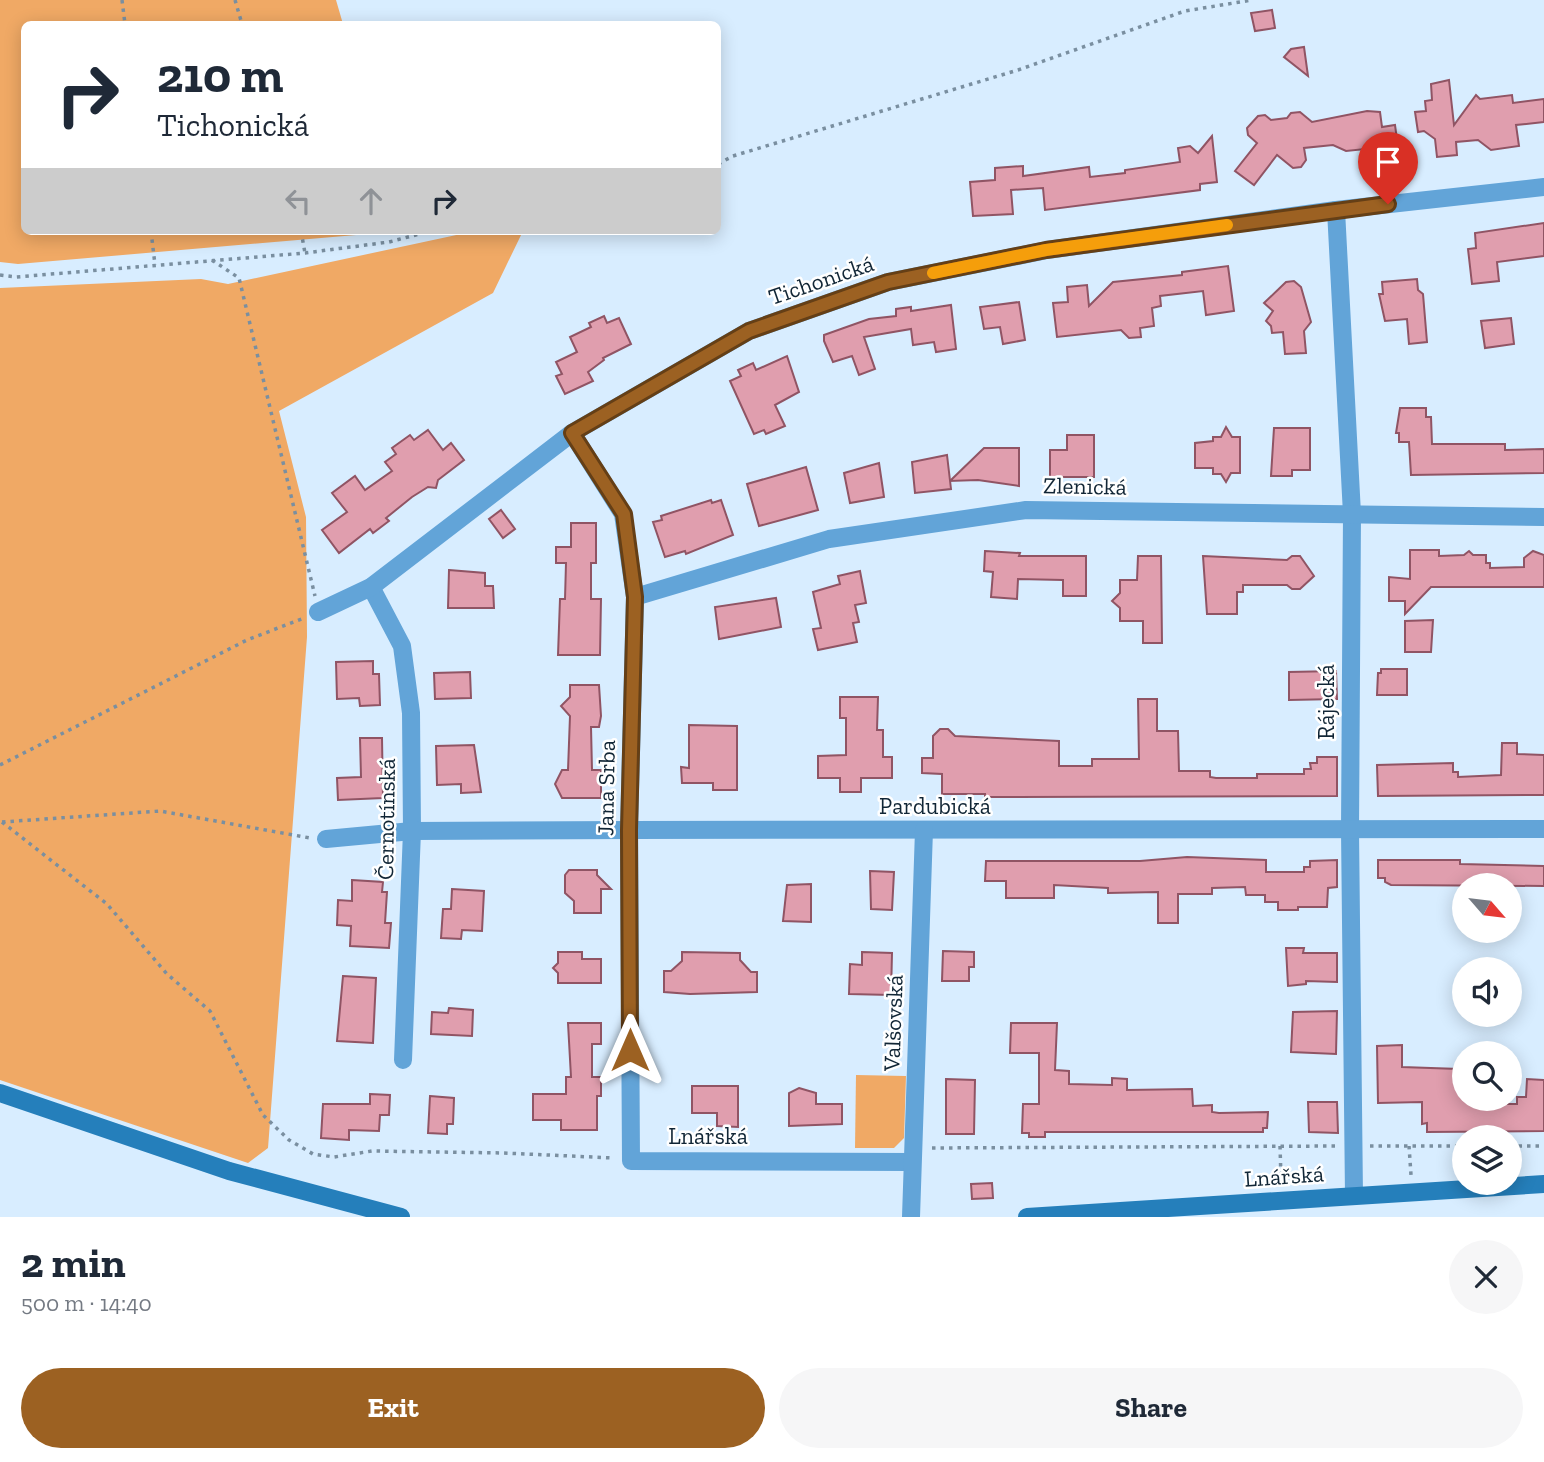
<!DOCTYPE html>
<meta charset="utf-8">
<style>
:root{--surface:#fff;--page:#f6f6f7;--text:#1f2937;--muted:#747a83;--accent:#9c6122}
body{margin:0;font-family:"Zilla Slab",serif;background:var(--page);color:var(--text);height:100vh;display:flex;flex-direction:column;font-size:26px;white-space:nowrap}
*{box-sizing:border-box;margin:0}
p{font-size:23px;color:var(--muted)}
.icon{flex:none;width:38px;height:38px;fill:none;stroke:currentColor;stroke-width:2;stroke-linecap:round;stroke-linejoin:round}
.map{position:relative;height:1217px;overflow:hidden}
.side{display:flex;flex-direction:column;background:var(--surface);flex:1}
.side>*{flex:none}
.hud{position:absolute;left:21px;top:21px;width:700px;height:214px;border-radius:10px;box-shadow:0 4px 18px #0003;background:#fff;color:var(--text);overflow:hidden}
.needle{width:46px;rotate:118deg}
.buttons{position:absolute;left:1452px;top:873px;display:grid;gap:14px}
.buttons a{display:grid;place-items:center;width:70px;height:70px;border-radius:50%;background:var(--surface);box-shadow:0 4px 18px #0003;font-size:35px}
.pin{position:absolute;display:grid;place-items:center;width:60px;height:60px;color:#fff;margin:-72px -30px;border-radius:50% 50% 50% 0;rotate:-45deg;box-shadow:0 0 7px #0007}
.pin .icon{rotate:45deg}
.me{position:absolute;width:77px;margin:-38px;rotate:0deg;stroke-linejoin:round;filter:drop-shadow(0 0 5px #0008)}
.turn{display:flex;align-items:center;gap:24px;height:147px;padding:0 21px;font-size:32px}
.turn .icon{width:91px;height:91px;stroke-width:2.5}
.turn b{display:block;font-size:49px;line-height:60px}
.lanes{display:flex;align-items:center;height:66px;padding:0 21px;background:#0003;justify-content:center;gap:35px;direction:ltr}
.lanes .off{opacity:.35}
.round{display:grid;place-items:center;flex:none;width:74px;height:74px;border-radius:37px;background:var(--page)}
.summary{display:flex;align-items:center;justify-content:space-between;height:119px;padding:0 21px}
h1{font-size:42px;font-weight:700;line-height:52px}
.button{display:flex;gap:14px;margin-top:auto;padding:14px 21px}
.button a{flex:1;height:80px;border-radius:42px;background:var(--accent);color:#fff;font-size:28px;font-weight:700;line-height:80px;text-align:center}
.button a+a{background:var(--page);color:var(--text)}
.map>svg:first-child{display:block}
</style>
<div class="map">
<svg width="1544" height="1217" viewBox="0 0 1544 1217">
<rect width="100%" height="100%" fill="#d8edff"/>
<g fill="#f0a965">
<path d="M0 0H336L343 24H24V231L391 232 18 264 0 262Z"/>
<path d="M475 231H523L493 293 279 411 306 517 307 637 268 1148 248 1163 0 1080V288L201 279 228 284Z"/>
<path d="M856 1075 906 1076 904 1138 894 1148H855Z"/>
</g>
<g fill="#e09eae" stroke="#905464" stroke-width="2">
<path d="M1272 10 1275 28 1255 31 1251 13Z"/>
<path d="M1304 47 1308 76 1284 57 1291 49Z"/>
<path d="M1449 80 1454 125 1476 95 1480 99 1512 95 1513 103 1544 99V122L1516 125 1519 146 1491 150 1478 140 1456 142 1457 155 1437 157 1435 139 1424 131 1418 132 1415 112 1426 111 1425 101 1432 100 1431 84Z"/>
<path d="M1367 111 1380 112 1382 127 1395 125 1398 147 1389 148V153L1367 156 1365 149 1346 151 1333 145 1304 148 1306 160 1301 167 1293 168 1277 155 1254 185 1235 171 1257 143 1248 135 1247 128 1258 116 1265 115 1271 120 1287 118 1291 113 1300 112 1312 122Z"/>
<path d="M1212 136 1217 182 1200 184V190L1045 210 1043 188 1011 190 1013 214 973 216 970 182 995 180V168L1023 166V176L1089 167 1090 177 1125 173V170L1180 162 1178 148 1190 146 1198 153Z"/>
<path d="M1544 223V256L1497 262 1499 281 1472 284 1468 249 1476 248 1475 233Z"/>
<path d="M1228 266 1234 311 1206 315 1203 291 1160 296 1161 306 1152 308 1154 326 1140 328 1141 337 1129 338 1121 330 1057 337 1053 303 1068 302 1067 287 1087 285 1089 306 1113 282 1182 275V272Z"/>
<path d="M1417 279 1418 290 1423 294 1427 342 1409 344 1407 319 1385 321 1379 294H1383L1382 282Z"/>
<path d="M1294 281 1301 287 1311 322 1304 331 1306 353 1285 354 1283 332 1272 333 1271 326 1266 321 1273 311 1264 303 1286 282Z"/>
<path d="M1019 302 1025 340 1003 344 1000 327 984 329 980 307Z"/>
<path d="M951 305 956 349 936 352 934 342 913 345 911 329 864 337 875 369 859 375 852 356 833 362 824 341V335L869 319 896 316V309L911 307V311Z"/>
<path d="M604 316 607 323 619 318 631 344 603 358 604 360 588 372 593 381 565 394 556 376 562 374 556 362 577 352 570 337 591 327 589 323Z"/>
<path d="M1511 318 1514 344 1485 348 1481 321Z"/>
<path d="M787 356 799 392 775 405 785 426 766 434 764 430 754 434 730 381 741 376 738 370 753 363 756 370Z"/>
<path d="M1400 408H1426V417H1431L1432 444H1505V450L1544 449V473L1411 475 1409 442H1399V433H1396Z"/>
<path d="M1226 427 1232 437H1240V473H1231L1226 482 1221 474H1213V468H1195V443L1213 441V437H1221Z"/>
<path d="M1274 428H1310V470H1292V476H1271Z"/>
<path d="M428 430 443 450 451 443 464 460 438 480 436 488 428 487 412 497 386 518 389 521 373 533 370 529 339 553 322 530 347 512 332 493 355 476 365 490 392 471 385 462 396 454 392 448 410 435 414 440Z"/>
<path d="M1067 435H1094V477H1050V450H1067Z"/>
<path d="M984 448H1019V486L978 480 950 481Z"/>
<path d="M947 455 951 489 915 493 912 462Z"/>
<path d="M879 463 884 497 850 503 844 473Z"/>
<path d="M806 467 818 510 759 526 747 484Z"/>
<path d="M711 500 712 503 721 500 733 535 686 554 685 551 665 557 653 522 662 520 661 516Z"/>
<path d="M501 510 515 529 503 538 489 519Z"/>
<path d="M571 523H596V563H591V599H601L600 655H558L560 599H565L566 563H556V547H571Z"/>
<path d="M1410 550H1439V556L1464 555 1469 551 1473 555H1486V563H1490V568L1524 567V558L1533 551 1544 555V587H1431L1405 614V601H1389V577L1410 579Z"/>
<path d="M985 551 1020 553 1019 556H1086V596H1063V580L1018 579 1017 599 991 597 993 572 984 571Z"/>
<path d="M1138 556H1161L1162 643H1143V621H1120V608L1112 601 1120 593V580H1137Z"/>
<path d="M1203 556 1287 560 1292 556H1300L1314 576 1300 589H1292L1287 585H1243V592H1237V614H1207Z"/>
<path d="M449 570 485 573V586H493L494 608H448Z"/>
<path d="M860 571 866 603 855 605 859 622 853 623 857 642 818 650 813 629 821 628 813 592 840 584 838 576Z"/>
<path d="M776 598 781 627 719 639 715 607Z"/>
<path d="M1433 620 1431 652H1405V621Z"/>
<path d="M373 661V674H379L380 705 360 706 359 698 337 699 336 662Z"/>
<path d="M1381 669H1407V695H1377L1378 673H1381Z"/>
<path d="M1336 671 1337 699 1289 700V672Z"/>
<path d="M470 672 471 698 435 699 434 673Z"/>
<path d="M570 685H599L601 716 599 727H591L592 770H601V798H562L555 784 562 770H568L570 716 561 706 570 697Z"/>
<path d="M840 697H878L877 730H883V757H892V778H861V792H840V778H818V756L846 755V718H840Z"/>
<path d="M1138 699H1157V731H1178L1179 771H1210V777L1216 778H1257V774H1304V769H1311L1310 763H1317V757H1337V796L985 797V794H942V774L922 773V758H933V736L940 729H948L955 736 1059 741V766H1092V759H1139Z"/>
<path d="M689 725 737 726V790H713V783H682L681 767 689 768Z"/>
<path d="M360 738H382L383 798 338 800 337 778 361 777Z"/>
<path d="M1502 743H1517V754L1544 755V795L1378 796 1377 765 1453 763V772H1458V777L1501 775Z"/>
<path d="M474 745 481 792 461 793V784L437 785 436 746Z"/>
<path d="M1187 857 1266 860V872H1304V867H1310V861L1337 860V887L1328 888 1327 907H1298V910H1278V902H1265V895H1246L1245 887 1212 888V894H1178V923H1158V892L1108 893V888L1054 885V898H1006V881H985L986 861H1140Z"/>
<path d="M1378 860H1460V864L1544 866V886L1391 885 1385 882V878H1378Z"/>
<path d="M569 870H597V875L611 889H601V913H574V901L565 893V875Z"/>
<path d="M870 871 894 872 892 910 871 909Z"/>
<path d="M352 880 383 882 382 892H387L385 923H391L389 948 350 946 351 926 337 925 338 900 352 901Z"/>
<path d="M811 884V922L783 921 787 885Z"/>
<path d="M452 889 484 891 482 931 462 930 461 939 441 938 443 909H451Z"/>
<path d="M1286 948H1304L1303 953H1337V982L1306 981V984L1288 986Z"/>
<path d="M943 951 974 952V967H969V981H942Z"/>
<path d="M558 952H582V959H601V983H558V973L553 968 558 963Z"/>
<path d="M682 952 740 953V960L751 972H757V992L690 994 664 992V971H671L682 961Z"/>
<path d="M862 952 892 953 891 995 849 994 850 964 862 965Z"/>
<path d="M343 976 376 978 373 1043 337 1041Z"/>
<path d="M449 1008 473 1010 472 1036 431 1034 432 1012 448 1013Z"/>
<path d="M1337 1011 1336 1054 1291 1052 1293 1012Z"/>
<path d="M568 1023H601V1044H592V1077H601V1096H597V1130H561V1120H533V1094H566V1077H571Z"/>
<path d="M1011 1023H1057L1055 1070 1069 1071V1084L1112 1085V1078L1127 1079V1090L1192 1089 1193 1106 1212 1105V1112L1219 1113 1268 1112 1267 1128H1263V1132H1045V1137H1029V1133H1022L1023 1104H1039V1053H1010Z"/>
<path d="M1402 1045V1067L1459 1069V1074H1465V1099H1488V1104H1517V1097H1526L1527 1079 1544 1080V1131L1427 1132V1123L1422 1124V1102L1378 1103 1377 1046Z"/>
<path d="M946 1079 975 1080 974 1134H946Z"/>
<path d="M692 1086H738V1127L717 1126V1113H692Z"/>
<path d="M799 1088 816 1093V1104H842V1124L789 1126V1093Z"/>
<path d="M370 1094 390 1095 389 1115H380L379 1131 349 1130V1140L321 1138 323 1104H370Z"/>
<path d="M430 1096 454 1098 453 1124H447V1134L428 1133Z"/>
<path d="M1308 1102H1337L1338 1133 1309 1132Z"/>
<path d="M992 1183 993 1198 972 1199 971 1184Z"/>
</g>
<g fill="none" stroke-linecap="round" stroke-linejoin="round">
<g stroke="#7a8fa0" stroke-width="3.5" stroke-dasharray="3.5 5" stroke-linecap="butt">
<path d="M122 0 125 24"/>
<path d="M235 0 242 24"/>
<path d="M718 164 733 156 1018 70 1185 11 1252 0"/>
<path d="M151 231 155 265"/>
<path d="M301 231 305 253"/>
<path d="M212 260 239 278 315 596"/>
<path d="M0 275 16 277 305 253 389 242 431 231"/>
<path d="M0 765 247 640 304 618"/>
<path d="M2 822 107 904 167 974 210 1011 263 1115 289 1140 313 1154 334 1157 372 1151 504 1153 614 1158"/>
<path d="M2 822 160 811 310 838"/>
<path d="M1280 1146 1281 1178"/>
<path d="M1370 1146H1465"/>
<path d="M1409 1146 1411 1175"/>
<path d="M1510 1146H1544"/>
<path d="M932 1148 1338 1146"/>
</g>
<g stroke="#62a4d8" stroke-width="18">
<path d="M1336 210 1352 514 1350 830 1354 1196"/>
<path d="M572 433 623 514 635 597 629 830 631 1161 912 1162"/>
<path d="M371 587 402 646 411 713 412 831 403 1060"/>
<path d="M635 597 829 539 1026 510 1544 517"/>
<path d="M318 612 371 587 572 433 749 331 888 282 1047 250 1336 210 1544 187"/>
<path d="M326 839 412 831 629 830 1544 829"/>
<path d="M911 1217 924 830"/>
</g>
<g stroke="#257fbb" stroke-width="18">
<path d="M0 1093 229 1171 401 1217"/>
<path d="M1027 1217 1544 1184"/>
</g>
</g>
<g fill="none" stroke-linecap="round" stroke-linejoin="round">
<g stroke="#653f16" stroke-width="18">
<path id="route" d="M630 1050 629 830 635 597 624 514 572 433 749 331 888 282 1046 250 1388 204"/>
</g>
<use href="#route" stroke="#9c6122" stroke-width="12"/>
<path stroke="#f59e0b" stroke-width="12" d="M933 273 1046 250 1227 225"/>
</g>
<g text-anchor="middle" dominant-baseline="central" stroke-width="5" stroke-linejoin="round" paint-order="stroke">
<g font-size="23" fill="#112636" stroke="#fff">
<text transform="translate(821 280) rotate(-19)">Tichonická</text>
<text transform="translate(1085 486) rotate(1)">Zlenická</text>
<text transform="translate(1326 702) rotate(-90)">Rájecká</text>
<text transform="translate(606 788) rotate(-89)">Jana Srba</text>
<text x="935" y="806">Pardubická</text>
<text transform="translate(386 819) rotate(-89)">Černotínská</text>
<text transform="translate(893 1023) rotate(-88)">Valšovská</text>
<text x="708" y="1136">Lnářská</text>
<text transform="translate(1284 1176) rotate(-4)">Lnářská</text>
</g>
</g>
</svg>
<div class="buttons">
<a><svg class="needle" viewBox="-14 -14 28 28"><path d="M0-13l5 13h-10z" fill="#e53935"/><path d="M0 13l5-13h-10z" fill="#747a83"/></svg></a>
<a><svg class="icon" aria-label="sound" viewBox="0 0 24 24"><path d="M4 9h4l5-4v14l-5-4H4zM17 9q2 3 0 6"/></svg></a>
<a><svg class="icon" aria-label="search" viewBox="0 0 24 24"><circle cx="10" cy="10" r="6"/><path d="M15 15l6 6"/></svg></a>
<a><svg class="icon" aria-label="layers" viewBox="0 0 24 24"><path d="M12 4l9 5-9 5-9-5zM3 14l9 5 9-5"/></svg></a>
</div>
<div class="pin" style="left:1388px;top:204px;background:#d93025"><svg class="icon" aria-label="arrive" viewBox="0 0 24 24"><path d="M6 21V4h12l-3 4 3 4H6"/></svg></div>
<svg class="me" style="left:630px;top:1050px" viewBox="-20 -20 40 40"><path d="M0-17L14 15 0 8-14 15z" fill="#9c6122" stroke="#fff" stroke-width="4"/></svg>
<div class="hud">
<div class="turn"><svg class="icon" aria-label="right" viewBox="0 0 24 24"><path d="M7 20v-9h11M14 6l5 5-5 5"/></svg><div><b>210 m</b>Tichonická</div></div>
<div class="lanes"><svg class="icon off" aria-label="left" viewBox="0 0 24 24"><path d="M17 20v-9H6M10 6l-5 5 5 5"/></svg><svg class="icon off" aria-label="ahead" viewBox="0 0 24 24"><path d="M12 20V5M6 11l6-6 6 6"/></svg><svg class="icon" aria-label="right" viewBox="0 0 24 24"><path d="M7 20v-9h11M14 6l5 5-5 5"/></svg></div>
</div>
</div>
<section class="side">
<div class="summary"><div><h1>2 min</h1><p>500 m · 14:40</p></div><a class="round"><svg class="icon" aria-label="close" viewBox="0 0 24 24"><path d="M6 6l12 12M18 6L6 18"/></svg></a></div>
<div class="button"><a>Exit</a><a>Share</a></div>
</section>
